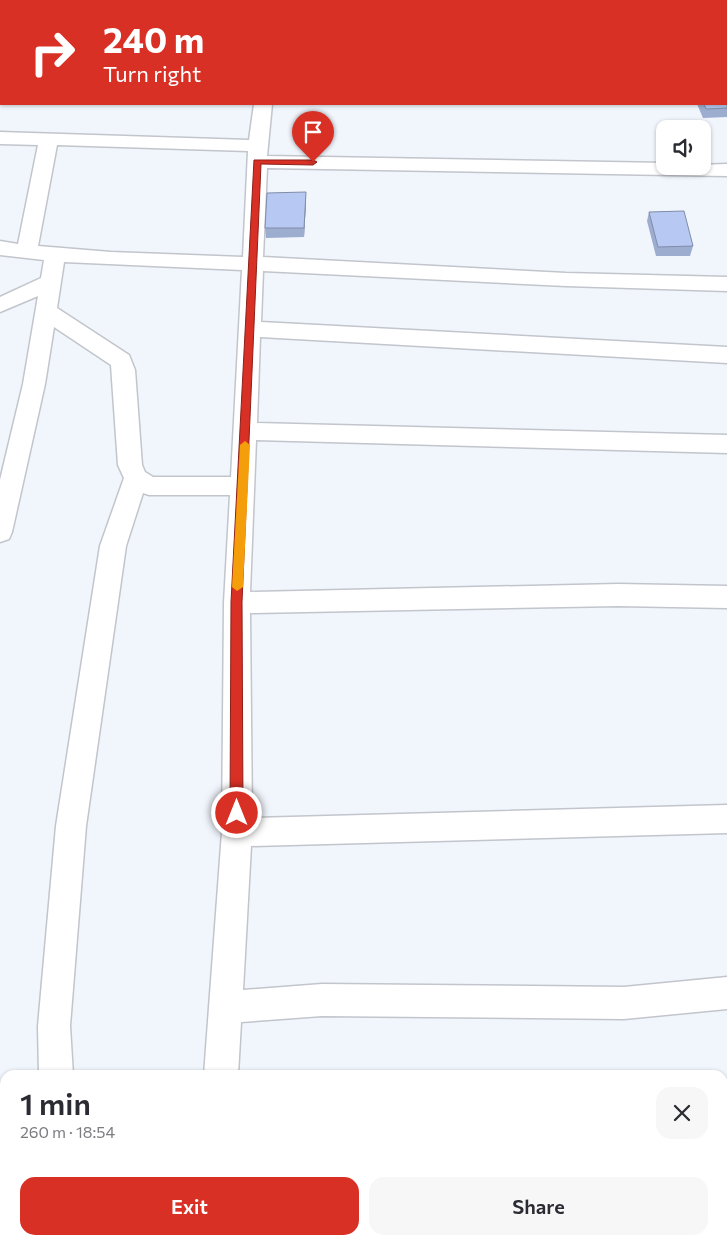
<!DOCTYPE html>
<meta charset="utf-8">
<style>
:root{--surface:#fff;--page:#f7f7f7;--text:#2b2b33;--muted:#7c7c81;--accent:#d93025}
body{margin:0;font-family:Commissioner,sans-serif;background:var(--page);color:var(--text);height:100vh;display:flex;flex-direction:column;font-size:19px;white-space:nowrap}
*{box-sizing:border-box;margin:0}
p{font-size:16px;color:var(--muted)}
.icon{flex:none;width:28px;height:28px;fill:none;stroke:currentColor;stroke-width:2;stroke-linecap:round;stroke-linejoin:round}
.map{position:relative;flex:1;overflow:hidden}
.side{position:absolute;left:0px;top:1070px;width:728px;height:175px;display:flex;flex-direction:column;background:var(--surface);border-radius:15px 15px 0 0;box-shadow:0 1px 4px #0004}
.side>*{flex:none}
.banner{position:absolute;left:0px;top:0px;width:728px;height:105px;box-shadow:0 1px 4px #0004;background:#d93025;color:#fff;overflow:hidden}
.tools{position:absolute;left:656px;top:120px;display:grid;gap:10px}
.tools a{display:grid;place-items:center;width:55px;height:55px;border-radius:10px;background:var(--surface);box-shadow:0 1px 4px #0004;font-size:25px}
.pin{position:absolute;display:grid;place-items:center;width:42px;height:42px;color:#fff;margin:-51px -21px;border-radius:50% 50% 50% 0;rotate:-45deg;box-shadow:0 0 5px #0007}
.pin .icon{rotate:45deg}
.me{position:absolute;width:55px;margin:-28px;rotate:0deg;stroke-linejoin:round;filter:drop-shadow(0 0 4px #0008)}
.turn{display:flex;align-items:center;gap:18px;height:105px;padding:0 20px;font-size:22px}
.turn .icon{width:65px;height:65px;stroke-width:2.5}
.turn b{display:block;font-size:35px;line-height:42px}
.round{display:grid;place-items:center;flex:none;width:52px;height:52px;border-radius:15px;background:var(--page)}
.summary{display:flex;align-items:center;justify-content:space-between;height:85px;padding:0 20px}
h1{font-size:30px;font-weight:600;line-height:38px}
.cta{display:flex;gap:10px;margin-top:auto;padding:10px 20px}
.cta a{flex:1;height:58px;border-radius:15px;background:var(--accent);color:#fff;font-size:20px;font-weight:600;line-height:58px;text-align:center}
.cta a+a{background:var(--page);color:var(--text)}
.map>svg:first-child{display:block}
</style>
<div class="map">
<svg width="727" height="1245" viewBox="0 0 727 1245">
<rect width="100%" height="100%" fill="#f1f5fc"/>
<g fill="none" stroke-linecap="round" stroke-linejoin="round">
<g stroke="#c2c5cc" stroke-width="3">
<g id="street">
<rect x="96" y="0" width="16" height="1"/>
<rect x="262" y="0" width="16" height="1"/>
<path d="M673 0H690V1H674Z"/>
<rect x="726" y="22" width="1" height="10"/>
<rect x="0" y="45" width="1" height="10"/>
<rect x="726" y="64" width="1" height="14"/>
<path d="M254 104H272L267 156 665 163V166L727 164V176L267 168 263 257 566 273 727 277V291L566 286 263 271 261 322 727 347V363L260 337 257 423 727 435V453L256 440 250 592 618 584 727 586V608L618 606 250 613 252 818 727 805V833L251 846 243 990 322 984 624 987 727 977V1009L624 1019 322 1016 241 1022 238 1075H204L222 832 224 603 230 495H149L143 493 126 546 86 826 70 1026 73 1075H39L38 1026 56 826 100 546 124 478 118 465 111 365 54 327 45 384 12 532 9 539 0 542V480L23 384 38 296 0 312V297L41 278 44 260 0 255V241L18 244 38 145 0 144V132L249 140ZM57 145 248 151 243 257 111 252 38 246ZM64 262 242 270 231 477H153L145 472 142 465 135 370 129 355 57 308Z"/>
<rect x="722" y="1185" width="5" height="36"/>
<rect x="45" y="1240" width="36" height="5"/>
<path d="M151 1240H214L212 1245H149Z"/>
</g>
</g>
<use href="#street" fill="#fff" fill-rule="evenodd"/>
</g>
<g fill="#9dadd0">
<path d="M727 85V117L703 118 697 104H726Z"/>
<path d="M306 192V202L304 237 266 238 265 228Z"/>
<path d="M649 212 693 246 690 256H656L647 221Z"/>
</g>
<path fill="#808da9" d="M306 192V202L304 237V228Z"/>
<g fill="#b7c9f2" stroke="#808da9">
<path d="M726 83 727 85V108L706 109 704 104H726Z"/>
<path d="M306 192 304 228H265L267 193Z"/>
<path d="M684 211 693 246 658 247 649 212Z"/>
</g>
<path fill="#d93025" stroke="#8d1f18" d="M254 160H313L317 162 313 165 261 164 242 602 243 813 241 817 237 819 232 817 230 813 231 602Z"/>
<path fill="#f59e0b" d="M245 441 250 445 243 587 237 591 232 587 240 445Z"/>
</svg>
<div class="tools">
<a><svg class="icon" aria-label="sound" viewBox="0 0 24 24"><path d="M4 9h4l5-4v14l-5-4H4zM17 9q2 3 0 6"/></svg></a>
</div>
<div class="pin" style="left:313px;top:162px;background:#d93025"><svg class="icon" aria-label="arrive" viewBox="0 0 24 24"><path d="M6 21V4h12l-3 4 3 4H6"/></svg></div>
<svg class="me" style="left:237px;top:813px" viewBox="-20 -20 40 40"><circle r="17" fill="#d93025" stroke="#fff" stroke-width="3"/><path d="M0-11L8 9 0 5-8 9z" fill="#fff"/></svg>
<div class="banner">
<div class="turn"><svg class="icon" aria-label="right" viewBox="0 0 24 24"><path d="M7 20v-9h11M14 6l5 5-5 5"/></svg><div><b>240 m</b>Turn right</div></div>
</div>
<section class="side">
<div class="summary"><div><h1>1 min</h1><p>260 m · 18:54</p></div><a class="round"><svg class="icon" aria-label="close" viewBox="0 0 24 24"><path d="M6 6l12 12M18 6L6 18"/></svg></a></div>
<div class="cta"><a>Exit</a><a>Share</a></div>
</section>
</div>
